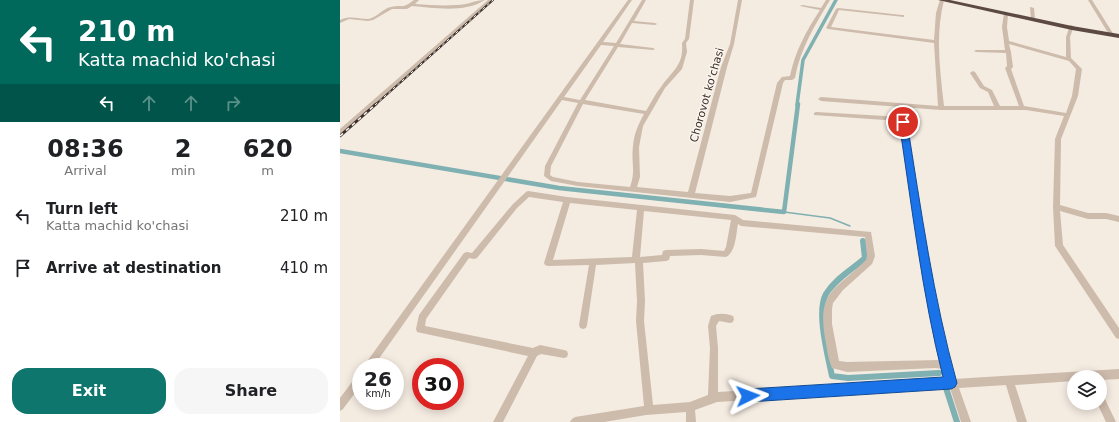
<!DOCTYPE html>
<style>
:root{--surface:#fff;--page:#f6f6f6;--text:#202124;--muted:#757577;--accent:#0f766e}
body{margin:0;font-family:"DejaVu Sans",sans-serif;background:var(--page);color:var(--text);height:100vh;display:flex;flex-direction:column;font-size:15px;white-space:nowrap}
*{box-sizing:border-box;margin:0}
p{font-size:13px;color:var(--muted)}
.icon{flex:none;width:22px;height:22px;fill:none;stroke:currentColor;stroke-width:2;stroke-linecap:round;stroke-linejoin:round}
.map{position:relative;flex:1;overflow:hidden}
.panel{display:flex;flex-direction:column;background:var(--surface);width:340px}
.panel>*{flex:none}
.banner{background:#00695c;color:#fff;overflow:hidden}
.fabs{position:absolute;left:727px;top:370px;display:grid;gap:8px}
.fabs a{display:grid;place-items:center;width:40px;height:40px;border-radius:50%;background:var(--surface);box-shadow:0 2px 10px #0003;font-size:20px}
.speed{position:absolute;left:12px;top:358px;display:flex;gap:8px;font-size:20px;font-weight:700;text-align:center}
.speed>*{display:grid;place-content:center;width:52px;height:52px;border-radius:50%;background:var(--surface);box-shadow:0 2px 10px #0003;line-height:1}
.speed small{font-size:10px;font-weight:400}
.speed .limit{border:6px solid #d22;background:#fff;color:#111}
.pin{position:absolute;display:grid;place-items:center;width:34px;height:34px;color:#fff;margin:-17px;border:2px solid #fff;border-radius:50%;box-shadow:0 1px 4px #0007}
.me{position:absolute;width:44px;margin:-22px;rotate:87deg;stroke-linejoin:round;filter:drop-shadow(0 0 3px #0008)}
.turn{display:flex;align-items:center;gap:14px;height:84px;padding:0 12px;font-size:18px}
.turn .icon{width:52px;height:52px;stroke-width:2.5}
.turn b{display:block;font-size:28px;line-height:34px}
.lanes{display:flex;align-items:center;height:38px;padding:0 12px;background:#0003;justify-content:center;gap:20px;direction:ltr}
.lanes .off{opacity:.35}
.eta{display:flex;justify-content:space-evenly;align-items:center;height:68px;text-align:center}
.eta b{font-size:24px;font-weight:600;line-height:28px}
.primary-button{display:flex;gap:8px;margin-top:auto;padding:8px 12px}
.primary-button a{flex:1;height:46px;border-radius:16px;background:var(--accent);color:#fff;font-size:16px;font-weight:600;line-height:46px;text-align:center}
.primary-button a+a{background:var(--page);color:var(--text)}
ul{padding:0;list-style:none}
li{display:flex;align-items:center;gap:12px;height:52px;padding:0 12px}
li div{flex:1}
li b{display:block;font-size:15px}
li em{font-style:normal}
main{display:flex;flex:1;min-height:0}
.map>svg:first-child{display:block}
</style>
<main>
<section class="panel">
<div class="banner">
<div class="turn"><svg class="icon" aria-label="left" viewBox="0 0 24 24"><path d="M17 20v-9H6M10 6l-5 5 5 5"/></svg><div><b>210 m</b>Katta machid ko'chasi</div></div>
<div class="lanes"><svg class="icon" aria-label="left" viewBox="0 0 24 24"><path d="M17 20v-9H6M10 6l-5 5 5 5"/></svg><svg class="icon off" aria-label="ahead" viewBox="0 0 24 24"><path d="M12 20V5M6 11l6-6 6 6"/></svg><svg class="icon off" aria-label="ahead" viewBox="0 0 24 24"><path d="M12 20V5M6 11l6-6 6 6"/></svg><svg class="icon off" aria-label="right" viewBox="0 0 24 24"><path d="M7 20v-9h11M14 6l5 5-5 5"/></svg></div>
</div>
<div class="eta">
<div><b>08:36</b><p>Arrival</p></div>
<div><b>2</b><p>min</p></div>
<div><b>620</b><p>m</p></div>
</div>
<ul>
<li><svg class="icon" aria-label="left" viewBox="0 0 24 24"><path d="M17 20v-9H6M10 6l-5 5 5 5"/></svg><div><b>Turn left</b><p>Katta machid ko'chasi</p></div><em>210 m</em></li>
<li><svg class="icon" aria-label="arrive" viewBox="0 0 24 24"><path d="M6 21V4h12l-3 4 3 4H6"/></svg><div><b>Arrive at destination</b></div><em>410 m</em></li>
</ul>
<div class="primary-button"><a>Exit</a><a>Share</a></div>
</section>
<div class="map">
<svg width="779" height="422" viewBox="0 0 779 422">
<rect width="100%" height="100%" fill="#f4ebe1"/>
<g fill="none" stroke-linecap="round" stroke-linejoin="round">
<path stroke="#7fb0b2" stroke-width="1.5" d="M444 212 490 218 510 226"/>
<path stroke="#7fb0b2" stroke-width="3.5" d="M457 105 463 60 496 0"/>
<path stroke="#7fb0b2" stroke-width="4.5" d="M0 151 219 188 444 212 458 104"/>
<g stroke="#7fb0b2" stroke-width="6">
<path d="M523 241 525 258C513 269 495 279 486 294 476 312 488 356 492 376L508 378 599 373"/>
<path d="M606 388 617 422"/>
</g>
<g fill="#cdbbac" fill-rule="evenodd">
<path d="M74 0H79L75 4C89 5 103 6 117 5 127 5 136 0 145 0 125 13 95 8 72 6L67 9H52L33 20 28 21 9 19 0 23V20C11 15 17 19 28 19 37 18 43 8 51 7 64 4 61 10 74 0Z"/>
<path d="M148 0H153L2 133 0 134V129Z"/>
<path d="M288 0H292L263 42 276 43 302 0H306L294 21 315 23 317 24 315 25 292 23 280 44 313 48 315 49 313 50 278 47 245 100 306 111C311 103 315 94 321 87 332 71 344 66 342 43L345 39 350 0H354L349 39 346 43 347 52 342 69 325 88 303 126 299 147 300 177 297 187 348 192 381 67 390 44 398 0H402L394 44 387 67 355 193 390 196 411 193 437 83 442 77 450 76C455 52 466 31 480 10L460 6 462 5 481 8 486 0H490C475 25 460 49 455 78L452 80H445L443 83 416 197 390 202 238 186 211 181 204 176 205 166 238 103 222 100 33 367H23ZM261 45 274 46 240 100 224 97ZM243 104 304 114C298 125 294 134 293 146 291 162 296 171 290 187L238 182 213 177 210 175 211 166Z"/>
<path d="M600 0H604C595 36 600 70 604 106H654L648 92 640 88 630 73 633 71 635 72 644 86 652 90 660 106H679L665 68 667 66 666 53 636 52 634 51 636 50H665L662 27 664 13 668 14 667 27 669 41 726 57V37L730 25 734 26 730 37 731 58 742 69 738 96 721 139 720 205 748 213H766L779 216V222L766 219H748L720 211 723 245 779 328V339L776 338 715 246 713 207 715 139 724 116 686 110H601L481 101 478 99 481 97 598 106 594 43 488 29 486 28 496 9 498 8 562 15H564V17L499 10 491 27 594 40 596 13ZM669 44 729 61 736 69 732 96 726 113 684 106 671 69 673 67 671 52Z"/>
<path d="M748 0H752L774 35V36H770Z"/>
<path d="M690 7 694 8 695 20 691 19Z"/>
<path d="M476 112 562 117 565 119C579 206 591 294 614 379L779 369V379L760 380V377H734V381L675 385 687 422H677L666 385 619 388 631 422H621L610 388 377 402 355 410 356 422H346V412L306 415 264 422H230L232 419 235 417 304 406 296 321 297 301 295 263 256 265 247 325 246 328 243 329 240 328 239 325 249 265 208 266 205 265 204 263 223 202 189 197 177 208 137 258 134 259 129 258 86 319 85 326 193 348 200 345 224 350 227 351 228 354 227 357 224 358 201 354 197 356 163 422H153L188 356 77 332 76 329 79 315 124 253 127 252 132 253 173 204 186 192 188 191 227 197 395 215 403 220 531 232 535 256 532 264 503 290 493 303 492 309V324L499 361 507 362 600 360 582 270 559 121 474 115V113ZM230 203 297 210 292 257 213 260ZM304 211 391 220 386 247 384 251 361 249 326 250 323 251 322 255 300 257ZM398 224 401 226 525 237 527 256 526 260C496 290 477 290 485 338 487 348 488 359 492 368L507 372 595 368 603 369 605 379 378 392V348L376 326 379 321 390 323 393 322 394 319 393 316C385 313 378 313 371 316L368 326 370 348 368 395 350 402 313 405 304 321 305 301 303 263 326 261 329 260 330 256 361 255 386 257C396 252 396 234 398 224Z"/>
<path d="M21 372V385L3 409 0 411V398L18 374Z"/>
<path d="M760 393 763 395 776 422H766L757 403H760Z"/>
</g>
<path fill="#5c4a42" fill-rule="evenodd" d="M598 0H610L732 26 779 34V38L732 30Z"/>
<g stroke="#3b302b" stroke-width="2">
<path id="rail-far1" d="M35 105 153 0"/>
</g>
<g stroke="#3b302b" stroke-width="3">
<path id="rail" d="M0 136 36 104"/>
</g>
<use href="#rail-far1" stroke="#fbf5ee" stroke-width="1" stroke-dasharray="3" stroke-linecap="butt"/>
<use href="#rail" stroke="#fbf5ee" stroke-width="1.5" stroke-dasharray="4" stroke-linecap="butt"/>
</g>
<path fill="#1a73e8" stroke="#114b97" d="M563 119 567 122C581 209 593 297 617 383L615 387 611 389 408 402 404 400 402 396 404 391 408 389 603 377C582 294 572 207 559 122Z"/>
<g text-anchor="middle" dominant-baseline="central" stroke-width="3" stroke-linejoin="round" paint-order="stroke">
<g font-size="11" fill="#3b302b" stroke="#fbf5ee">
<text transform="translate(367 95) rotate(-74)">Chorovot ko'chasi</text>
</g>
</g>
</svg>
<div class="fabs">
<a><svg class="icon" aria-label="layers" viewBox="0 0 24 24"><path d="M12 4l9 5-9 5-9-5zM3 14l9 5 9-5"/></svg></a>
</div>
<div class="speed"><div>26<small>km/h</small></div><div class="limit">30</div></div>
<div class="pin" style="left:563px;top:122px;background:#d93025"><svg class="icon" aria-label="arrive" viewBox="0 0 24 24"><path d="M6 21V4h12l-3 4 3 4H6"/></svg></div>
<svg class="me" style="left:408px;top:396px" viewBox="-20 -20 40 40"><path d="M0-17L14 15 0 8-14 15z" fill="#1a73e8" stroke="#fff" stroke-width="4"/></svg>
</div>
</main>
